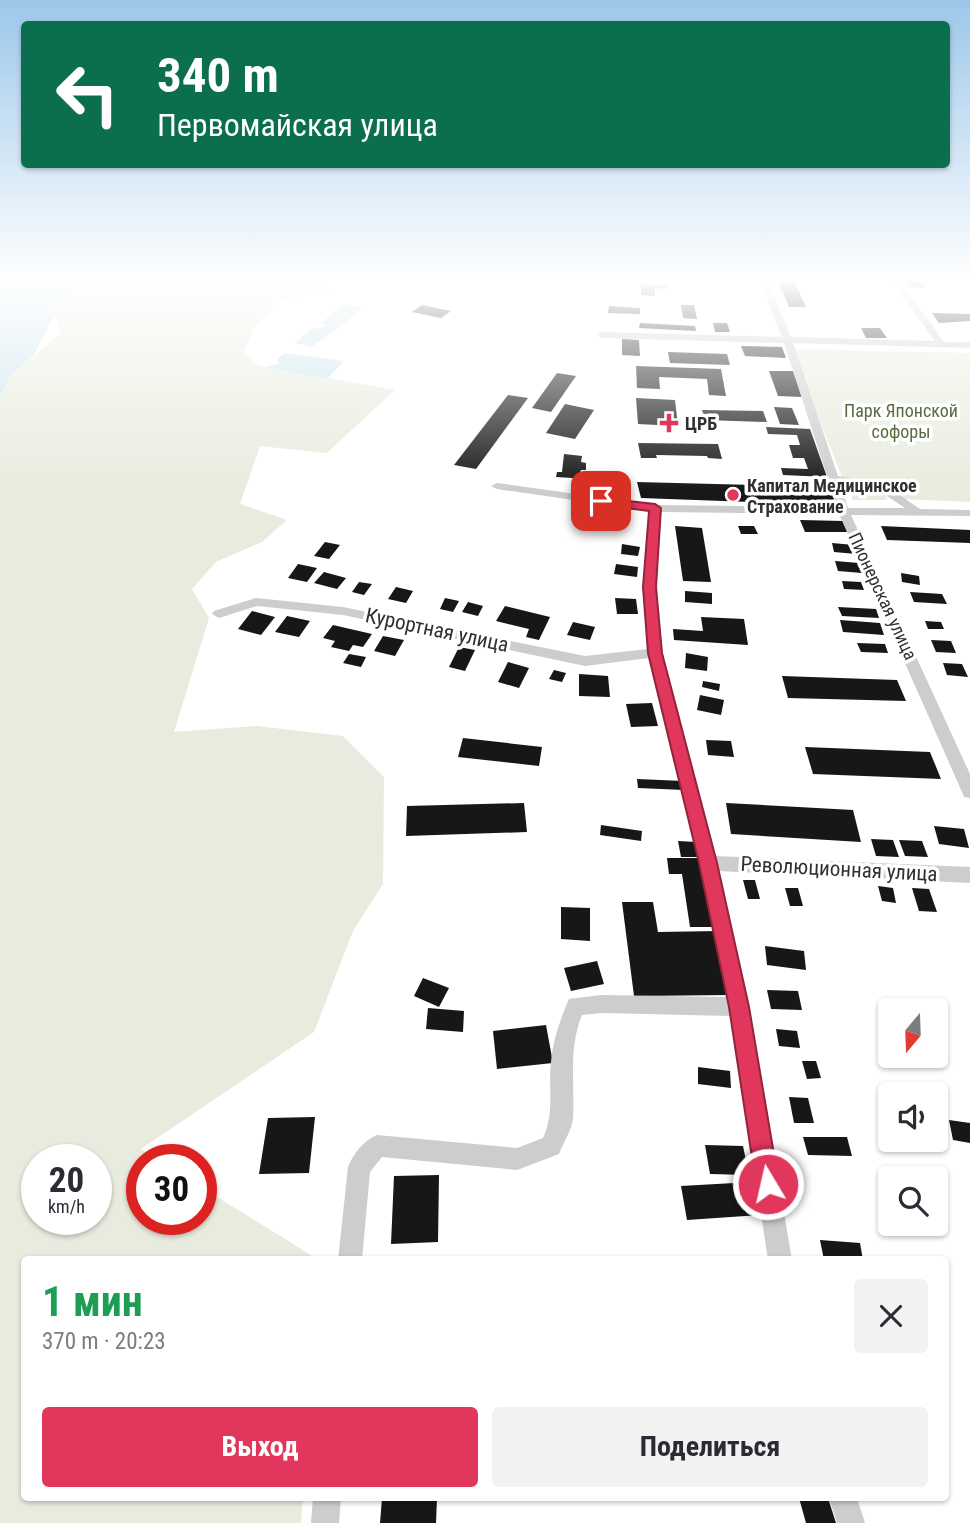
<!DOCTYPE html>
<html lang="ru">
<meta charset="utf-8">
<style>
:root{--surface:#fff;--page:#f2f2f3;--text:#2b2b33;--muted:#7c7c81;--accent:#e1375c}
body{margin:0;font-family:"Roboto Condensed",sans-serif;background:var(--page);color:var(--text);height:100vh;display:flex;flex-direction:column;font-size:26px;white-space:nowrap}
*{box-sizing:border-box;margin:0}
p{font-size:23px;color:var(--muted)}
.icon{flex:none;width:38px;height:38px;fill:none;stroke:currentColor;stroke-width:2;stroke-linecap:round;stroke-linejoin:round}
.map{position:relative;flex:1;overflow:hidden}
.details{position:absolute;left:21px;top:1256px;width:928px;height:245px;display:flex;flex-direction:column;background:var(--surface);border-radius:7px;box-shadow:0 2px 5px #0004}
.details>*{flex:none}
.banner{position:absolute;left:21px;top:21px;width:929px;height:147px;border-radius:7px;box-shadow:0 2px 5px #0004;background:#0b6e4f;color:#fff;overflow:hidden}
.needle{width:46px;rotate:199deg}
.fabs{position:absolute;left:878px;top:998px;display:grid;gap:14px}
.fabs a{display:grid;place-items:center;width:70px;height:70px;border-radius:7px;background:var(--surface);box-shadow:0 2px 5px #0004;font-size:35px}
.speed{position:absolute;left:21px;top:1144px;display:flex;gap:14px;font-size:35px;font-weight:700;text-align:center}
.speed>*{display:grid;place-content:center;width:91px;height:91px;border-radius:50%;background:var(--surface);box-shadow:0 2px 5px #0004;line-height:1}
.speed small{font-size:18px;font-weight:400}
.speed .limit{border:10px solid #d22;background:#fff;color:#111}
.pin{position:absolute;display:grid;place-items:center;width:60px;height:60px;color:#fff;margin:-30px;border-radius:14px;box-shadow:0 4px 10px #0006}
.me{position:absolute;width:77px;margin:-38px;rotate:351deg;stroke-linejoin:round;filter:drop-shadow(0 0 5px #0008)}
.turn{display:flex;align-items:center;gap:24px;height:147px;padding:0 21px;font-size:32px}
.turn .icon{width:91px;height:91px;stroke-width:2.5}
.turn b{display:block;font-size:49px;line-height:60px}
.round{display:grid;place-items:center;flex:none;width:74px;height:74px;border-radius:7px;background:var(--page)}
.overview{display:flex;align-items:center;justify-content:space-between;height:119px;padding:0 21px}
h1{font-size:42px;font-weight:700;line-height:52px;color:#1e9e55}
.action{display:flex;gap:14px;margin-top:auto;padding:14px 21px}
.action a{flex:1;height:80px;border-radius:7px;background:var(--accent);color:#fff;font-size:28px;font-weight:700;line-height:80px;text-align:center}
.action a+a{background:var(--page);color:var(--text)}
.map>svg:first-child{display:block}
</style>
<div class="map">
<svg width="970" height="1523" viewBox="0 0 970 1523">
<rect width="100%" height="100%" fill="#fff"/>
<g fill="#e8ecde" fill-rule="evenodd">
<path d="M91 277H295L292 281 336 290 279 300 254 329 243 352 259 366 395 390 327 453 260 446 240 504 287 520 262 542 216 562 192 589 209 618 174 732 257 726 343 736 384 777 383 884 353 931 314 1032 141 1149 158 1160H142V1220H201V1187L319 1260H24V1498H303L301 1523H0V397L10 377 62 332 50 307 82 290ZM37 1160H96V1220H37Z"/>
<path d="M791 349 970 353V502L901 499 879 486 843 479Z"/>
<path d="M847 484 872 486 885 493 887 500H853Z"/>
</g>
<g fill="#cbe4ec">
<path d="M0 277H91L82 290 50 307 54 315 34 355 10 377 0 397Z"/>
<path d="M343 304 364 308 312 347 295 343 313 328 320 329 326 325 321 323Z"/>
<path d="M284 353 344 361 327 379 265 367 280 363 277 360Z"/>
</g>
<g fill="#171717">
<path d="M903 277H920L926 288 909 287Z"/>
<path d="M778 281H794L806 307H789Z"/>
<path d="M641 284 667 285V289L655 288V296L641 295Z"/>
<path d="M422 305 451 311 441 318 412 312Z"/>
<path d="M681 305H694L697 319 683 318Z"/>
<path d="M609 306 640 308V314L608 313Z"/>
<path d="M932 313 970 314V321L939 323Z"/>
<path d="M640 323 695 326 696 331 639 328Z"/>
<path d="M713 323H727L730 332H715Z"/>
<path d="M861 328H880L887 338H866Z"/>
<path d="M622 339 639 340 640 356 622 355Z"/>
<path d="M741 346 782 347 786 358 745 356Z"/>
<path d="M668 352 727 354 730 365 670 363Z"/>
<path d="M636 366 721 369 726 396 709 395 707 379 659 377 660 389 637 388Z"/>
<path d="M769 371H793L802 397 778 396Z"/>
<path d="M557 373 576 376 551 412 532 408Z"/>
<path d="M508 395 528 398 476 469 454 465Z"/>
<path d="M636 398 675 400 678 426 638 424Z"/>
<path d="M565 404 594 410 575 439 546 433Z"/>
<path d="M774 407 792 408 799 425 780 424Z"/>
<path d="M702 410 763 411 767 422 705 420Z"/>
<path d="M766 427 810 429 827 477 783 475 781 468 808 469 804 458H793L789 445H800L797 435 768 434Z"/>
<path d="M638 443 718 444 722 459 708 458 707 456 656 455 657 458H641Z"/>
<path d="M564 454 582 456 581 462 586 463V470H581L580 473 589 474 588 479 556 477 557 472H562Z"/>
<path d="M637 482 830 487 836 505 641 498Z"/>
<path d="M800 520 843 521 848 532H805Z"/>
<path d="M675 526 702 528 711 582 683 581Z"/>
<path d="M738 526H754L758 534H741Z"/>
<path d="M881 526 970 530V543L887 540Z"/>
<path d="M325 542 340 545 329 559 314 556Z"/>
<path d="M832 543 854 545 856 554 834 552Z"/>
<path d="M622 544 640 547 638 556 621 554Z"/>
<path d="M835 561 859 563 862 573 838 571Z"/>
<path d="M298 564 317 568 307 582 288 578Z"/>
<path d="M616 564 638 567 637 577 614 574Z"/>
<path d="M324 572 346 578 337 589 314 583Z"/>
<path d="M901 573 919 576 920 585 902 582Z"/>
<path d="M842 581 861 582 864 590 844 589Z"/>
<path d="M359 582 372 584 364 595 352 592Z"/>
<path d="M396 587 413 591 406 603 388 599Z"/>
<path d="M685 591 712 593V604L685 602Z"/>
<path d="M910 592 942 594 947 604 914 602Z"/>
<path d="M445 598 459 601 453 612 440 609Z"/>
<path d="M615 598 636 599 638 614H617Z"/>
<path d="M468 602 483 606 478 616 462 612Z"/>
<path d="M505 606 550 617 539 640 526 637 529 629 496 621Z"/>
<path d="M838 607 876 609 879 618 842 616Z"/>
<path d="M252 611 275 617 261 635 238 629Z"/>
<path d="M287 616 310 621 299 637 275 632Z"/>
<path d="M701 617 744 619 748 645 674 640 673 629 703 631Z"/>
<path d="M840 620 880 623 884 635 843 632Z"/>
<path d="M925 621 941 622 944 629H928Z"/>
<path d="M573 622 595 627 590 640 567 635Z"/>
<path d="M333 625 372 634 363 647 353 645 349 651 331 647 335 641 323 638Z"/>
<path d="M383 636 404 640 395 656 374 651Z"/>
<path d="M931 640 951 641 956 653 936 652Z"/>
<path d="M857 643 885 644 888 653 861 652Z"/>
<path d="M459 647 475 650 465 671 449 667Z"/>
<path d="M686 653 708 657 707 671 685 668Z"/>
<path d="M349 654 366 657 361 667 343 663Z"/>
<path d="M508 662 529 668 519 688 498 682Z"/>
<path d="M943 663 962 664 968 677 947 675Z"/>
<path d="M554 670 566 673 562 682 549 679Z"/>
<path d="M579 674 608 676 610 697 579 696Z"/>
<path d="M782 676 897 680 906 701 788 698Z"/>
<path d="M703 681 720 684 719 691 702 687Z"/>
<path d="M700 695 724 700 721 715 697 710Z"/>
<path d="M652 703 658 726 631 727 626 704Z"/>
<path d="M463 738 542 747 539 766 458 757Z"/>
<path d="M706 740 731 741 734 757 708 755Z"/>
<path d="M805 747 930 752 941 779 813 774Z"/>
<path d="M637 779 683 781 684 790 638 788Z"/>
<path d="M524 803 527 832 406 836 407 806Z"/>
<path d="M726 803 853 810 861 842 731 834Z"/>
<path d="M601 825 642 831 641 841 600 835Z"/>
<path d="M934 826 964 829 969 848 939 844Z"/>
<path d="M871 839 893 840 899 857 876 856Z"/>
<path d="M899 840 922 841 928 857 905 856Z"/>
<path d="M678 841 696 842 699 857H681Z"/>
<path d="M667 858H704L716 927H690L682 874H669Z"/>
<path d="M743 880H755L760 899H748Z"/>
<path d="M878 886 893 888 896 903 882 901Z"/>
<path d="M785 888H798L803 906H790Z"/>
<path d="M912 888 929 889 937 912 919 911Z"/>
<path d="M622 902H653L658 932 718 931 732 995 634 996Z"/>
<path d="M561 907 590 908V941L561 939Z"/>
<path d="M765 946 804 951 806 970 767 965Z"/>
<path d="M597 961 604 984 571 991 564 968Z"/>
<path d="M423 978 449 988 439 1007 414 996Z"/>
<path d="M767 990 798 991 802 1010 771 1009Z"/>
<path d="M428 1008 464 1011 463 1032 426 1029Z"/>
<path d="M546 1025 553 1063 497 1069 493 1031Z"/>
<path d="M776 1029 797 1031 800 1048 779 1046Z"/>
<path d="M802 1061H816L821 1078 807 1079Z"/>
<path d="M698 1067 730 1071 731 1088 698 1084Z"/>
<path d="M789 1097 808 1098 814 1123H794Z"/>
<path d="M315 1117 309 1173 259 1174 268 1118Z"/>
<path d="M949 1120 970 1123V1143L953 1140Z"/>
<path d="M803 1137H847L852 1156 808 1155Z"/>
<path d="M705 1145 743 1146 749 1175 710 1174Z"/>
<path d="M439 1175 438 1242 391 1244 394 1176Z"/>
<path d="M752 1182 760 1215 687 1220 681 1186Z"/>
<path d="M820 1240 860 1243 863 1260H824Z"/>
<path d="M382 1498H437L436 1523H380Z"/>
<path d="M799 1498H828L836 1523H806Z"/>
</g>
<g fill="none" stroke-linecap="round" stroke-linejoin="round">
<g fill="#cdcdcd" fill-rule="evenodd">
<path d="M758 277H766L791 337 935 341 889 277H897L944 342H970V348L793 343 838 476 883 484 920 509 970 510V516L851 515 970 774V798L964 797 962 792 839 514 661 512 656 587 662 653 715 856 970 867V883L718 871 749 1007 792 1260H768L731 1016 601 1013 582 1015C568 1049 575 1083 573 1118 572 1130 563 1143 559 1154L517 1170 382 1157 370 1172 362 1260H338L348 1167C353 1154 364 1140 377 1135L517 1148 543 1138C555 1111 548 1090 551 1062 553 1040 560 1020 569 999L601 995 727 997 699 863 649 658 585 666 343 615 257 606 219 618 212 614 214 611 256 598 343 607 585 656 648 649 644 587 649 511 497 489 491 486 497 483 655 505 837 507 784 343 602 338 598 335 602 332 782 337ZM840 483 876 489 905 508H848Z"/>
<path d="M313 1498H341L339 1523H311Z"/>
<path d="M829 1498H857L865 1523H837Z"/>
</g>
</g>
<linearGradient id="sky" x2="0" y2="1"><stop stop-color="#9cc7ea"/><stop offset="0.57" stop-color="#fff"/><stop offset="1" stop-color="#fff" stop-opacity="0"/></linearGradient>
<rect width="970" height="490" fill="url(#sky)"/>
<path fill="#e1375c" stroke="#92243c" stroke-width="2" d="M601 498 655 504 661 508 656 587 662 653 717 863 749 1007 779 1184 776 1192 768 1196 760 1192 756 1184 729 1007 699 863 648 653 643 587 649 511 596 504V499Z"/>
<g fill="#e1375c" stroke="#fff" stroke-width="2.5">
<path d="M665.5 412.5h7v7h7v7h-7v7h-7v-7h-7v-7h7z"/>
<circle cx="733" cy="495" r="7"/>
</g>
<g text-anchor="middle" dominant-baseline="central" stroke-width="7" stroke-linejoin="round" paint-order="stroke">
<g font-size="18" fill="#596b3e" stroke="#fff">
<text x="901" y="410">Парк Японской<tspan x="901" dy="21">софоры</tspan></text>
</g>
<g font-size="18" font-weight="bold" fill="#303030" stroke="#fff" text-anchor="start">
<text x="685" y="423">ЦРБ</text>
<text x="747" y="485">Капитал Медицинское<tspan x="747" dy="21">Страхование</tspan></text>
</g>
<g font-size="18" fill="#303030" stroke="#fff">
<text transform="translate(883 596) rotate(65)">Пионерская улица</text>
</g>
<g font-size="21" fill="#303030" stroke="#fff">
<text transform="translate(437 630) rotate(12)">Курортная улица</text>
<text transform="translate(839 869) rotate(3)">Революционная улица</text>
</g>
</g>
</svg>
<div class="fabs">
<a><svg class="needle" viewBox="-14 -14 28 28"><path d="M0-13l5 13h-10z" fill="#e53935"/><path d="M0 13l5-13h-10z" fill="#7c7c81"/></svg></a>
<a><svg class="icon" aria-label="sound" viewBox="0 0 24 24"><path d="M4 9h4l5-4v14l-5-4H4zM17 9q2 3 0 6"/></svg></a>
<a><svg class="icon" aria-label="search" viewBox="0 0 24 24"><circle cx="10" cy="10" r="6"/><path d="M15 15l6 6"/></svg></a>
</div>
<div class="speed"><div>20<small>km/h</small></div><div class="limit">30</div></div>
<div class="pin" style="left:601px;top:501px;background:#d93025"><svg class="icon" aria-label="arrive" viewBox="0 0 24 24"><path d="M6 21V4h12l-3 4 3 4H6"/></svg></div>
<svg class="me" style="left:768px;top:1184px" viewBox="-20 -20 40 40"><circle r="17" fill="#e1375c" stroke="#fff" stroke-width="3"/><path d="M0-11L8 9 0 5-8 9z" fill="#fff"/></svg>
<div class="banner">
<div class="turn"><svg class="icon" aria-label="left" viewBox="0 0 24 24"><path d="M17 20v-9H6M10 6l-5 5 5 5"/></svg><div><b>340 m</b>Первомайская улица</div></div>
</div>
<section class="details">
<div class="overview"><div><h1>1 мин</h1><p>370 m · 20:23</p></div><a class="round"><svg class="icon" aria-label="close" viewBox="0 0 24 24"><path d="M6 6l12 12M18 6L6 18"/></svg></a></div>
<div class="action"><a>Выход</a><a>Поделиться</a></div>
</section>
</div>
